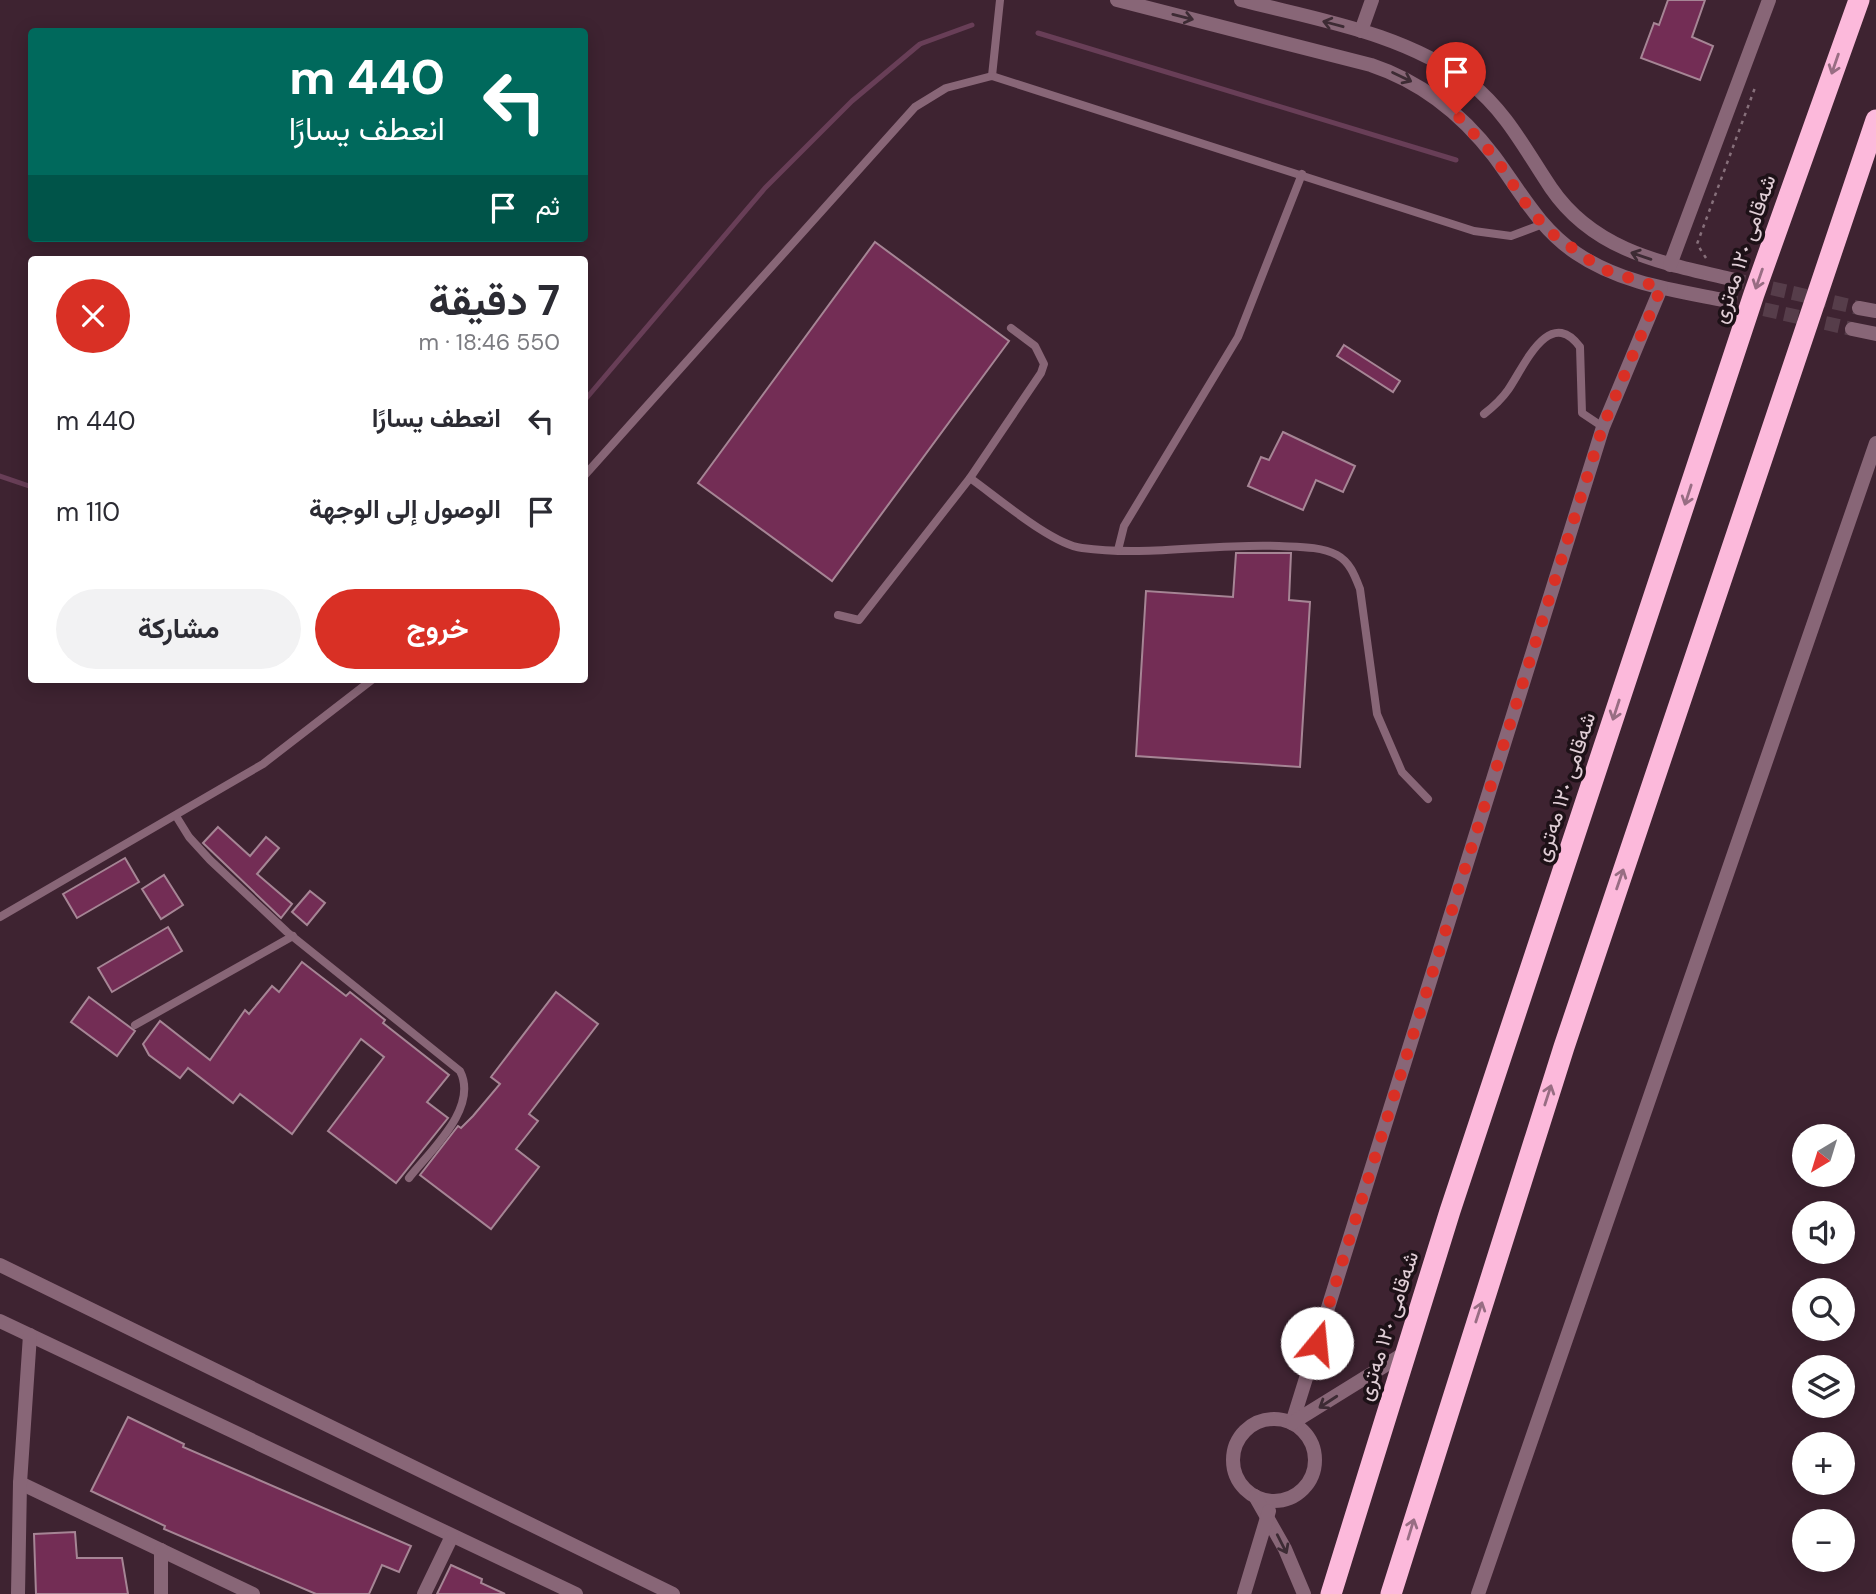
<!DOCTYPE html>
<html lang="ar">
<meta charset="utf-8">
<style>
:root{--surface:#fff;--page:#f2f2f3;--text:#2b2b33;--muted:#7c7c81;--accent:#d93025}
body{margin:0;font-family:"DM Sans",Vazirmatn,sans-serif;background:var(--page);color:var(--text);direction:rtl;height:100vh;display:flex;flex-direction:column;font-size:26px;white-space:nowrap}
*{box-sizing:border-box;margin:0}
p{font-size:23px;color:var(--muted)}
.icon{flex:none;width:38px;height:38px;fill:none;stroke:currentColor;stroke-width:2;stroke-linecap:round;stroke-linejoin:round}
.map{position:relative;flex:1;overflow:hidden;direction:ltr}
.details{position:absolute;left:28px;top:256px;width:560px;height:427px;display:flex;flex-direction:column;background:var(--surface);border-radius:7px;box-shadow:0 4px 18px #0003;direction:rtl}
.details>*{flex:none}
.hud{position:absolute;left:28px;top:28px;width:560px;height:214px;border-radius:7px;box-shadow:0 4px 18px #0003;direction:rtl;background:#00695c;color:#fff;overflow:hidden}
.needle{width:46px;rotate:218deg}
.controls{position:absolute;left:1792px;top:1124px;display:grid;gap:14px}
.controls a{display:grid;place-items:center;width:63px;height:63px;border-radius:50%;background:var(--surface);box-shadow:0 4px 18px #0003;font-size:35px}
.pin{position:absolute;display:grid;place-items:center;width:60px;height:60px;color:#fff;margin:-72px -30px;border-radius:50% 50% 50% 0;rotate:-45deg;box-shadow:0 0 7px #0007}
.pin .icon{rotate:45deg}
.me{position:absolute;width:77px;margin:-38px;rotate:17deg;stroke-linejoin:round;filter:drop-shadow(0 0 5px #0008)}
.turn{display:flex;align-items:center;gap:24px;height:147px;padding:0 28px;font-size:32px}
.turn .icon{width:91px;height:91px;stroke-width:2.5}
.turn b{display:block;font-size:49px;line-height:60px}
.then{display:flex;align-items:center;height:66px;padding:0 28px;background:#0003;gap:14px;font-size:26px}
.round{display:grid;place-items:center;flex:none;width:74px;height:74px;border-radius:37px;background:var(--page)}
.overview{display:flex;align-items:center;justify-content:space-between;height:119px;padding:0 28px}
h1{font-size:42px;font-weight:700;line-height:52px}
.action{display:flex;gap:14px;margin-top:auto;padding:14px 28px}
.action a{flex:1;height:80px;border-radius:42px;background:var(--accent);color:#fff;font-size:28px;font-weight:700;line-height:80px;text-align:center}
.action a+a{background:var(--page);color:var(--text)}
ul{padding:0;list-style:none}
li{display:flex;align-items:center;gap:21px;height:91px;padding:0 28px}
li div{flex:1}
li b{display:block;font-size:26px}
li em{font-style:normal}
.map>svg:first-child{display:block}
</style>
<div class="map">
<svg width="1876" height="1594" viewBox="0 0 1876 1594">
<rect width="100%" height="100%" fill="#3e2331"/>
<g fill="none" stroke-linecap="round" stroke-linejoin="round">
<g stroke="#683e57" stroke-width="5">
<path d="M1038 33 1456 160"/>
<path d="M584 401 765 188 852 101 920 44 972 25"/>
<path d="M0 476 32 487"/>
</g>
</g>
<g fill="#732d55" stroke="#a68595" stroke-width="2">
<path d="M1668 0H1705L1692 37 1713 46 1700 80 1641 58 1654 23 1659 25Z"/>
<path d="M875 242 1009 341 832 581 698 483Z"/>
<path d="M1344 345 1400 381 1393 392 1337 356Z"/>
<path d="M1283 432 1355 466 1343 492 1316 480 1303 510 1248 486 1261 457 1269 460Z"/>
<path d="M1236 553H1291L1289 600 1310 602 1300 767 1136 756 1146 591 1233 597Z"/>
<path d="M218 827 250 856 266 837 279 848 257 874 292 904 281 918 203 843Z"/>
<path d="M125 858 139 882 77 918 63 894Z"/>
<path d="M164 875 183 905 161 919 142 889Z"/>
<path d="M310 891 325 903 307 925 292 912Z"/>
<path d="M168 927 182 951 112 992 98 968Z"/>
<path d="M302 962 346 996 350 992 385 1020 383 1023 449 1075 427 1102 448 1118 396 1183 328 1131 384 1057 361 1039 292 1134 240 1094 233 1103 188 1068 180 1078 149 1055 143 1044 160 1021 210 1060 245 1010 249 1014 272 986 279 992Z"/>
<path d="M556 992 598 1024 529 1114 538 1121 516 1149 539 1167 491 1229 420 1175 458 1126 461 1128 473 1116 500 1084 491 1077Z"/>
<path d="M89 997 135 1031 117 1056 71 1022Z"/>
<path d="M128 1417 184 1444 183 1447 411 1546 399 1572 382 1565 369 1594H316L164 1529 165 1526 91 1491Z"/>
<path d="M75 1532 77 1558H122L128 1594H36L34 1534Z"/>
<path d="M451 1565 482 1579 481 1583 505 1594H437Z"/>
</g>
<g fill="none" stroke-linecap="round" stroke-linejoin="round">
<g stroke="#563d4a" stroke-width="14" stroke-dasharray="14 7" stroke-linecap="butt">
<path d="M1731 279 1859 308"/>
<path d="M1723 300 1852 329"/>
</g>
<path stroke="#87707b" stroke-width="2.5" stroke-dasharray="3.5 5" stroke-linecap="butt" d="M1706 258 1697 244 1756 85"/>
<g stroke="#867" stroke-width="8">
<path d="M992 76 1000 0"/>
<path d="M1484 414C1493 407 1501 400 1508 390 1524 367 1549 305 1580 347L1582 413 1603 427"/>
<path d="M584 476 915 107 946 88 992 76 1474 231 1511 236 1543 224"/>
<path d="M970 478C997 497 1051 544 1082 548 1147 557 1214 543 1279 546 1298 547 1320 546 1337 555 1350 562 1355 576 1360 589L1377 714 1402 772 1428 799"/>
<path d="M1118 550 1124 526 1238 337 1302 174"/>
<path d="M838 615 859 620 970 478 1041 373 1044 364 1035 346 1011 328"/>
<path d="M176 816 189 837 210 860 287 932 460 1071C479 1108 430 1151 409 1178"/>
<path d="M0 917 263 764 373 679"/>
<path d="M135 1025 293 936"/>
</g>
<g stroke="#867" stroke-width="14">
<path d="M0 1321 576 1594"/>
<path d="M20 1483 253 1594"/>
<path d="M161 1550V1594"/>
<path d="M18 1594 20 1483 30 1335"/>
<path d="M424 1594 452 1536"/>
</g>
<g stroke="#867" stroke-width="14">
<path d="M1117 0 1371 65C1422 82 1461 113 1494 156 1520 191 1539 228 1576 253 1620 283 1672 290 1723 300"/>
<path d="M1241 0C1319 20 1404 33 1470 83 1506 111 1526 151 1551 188 1594 251 1662 263 1731 279"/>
<path d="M1361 31 1372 0"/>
<path d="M1670 265 1769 0"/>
<path d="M1859 308 1876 311"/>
<path d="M1852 329 1876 334"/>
<path d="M0 1265 673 1594"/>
<circle cx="1274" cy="1460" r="41"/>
<path d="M1292 1423 1603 427 1661 288"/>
<path d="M1292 1423 1405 1353"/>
<path d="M1255 1496 1285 1549 1304 1594"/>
<path d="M1244 1594 1269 1511"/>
<path d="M1478 1594 1876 443"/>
</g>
<g stroke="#fcb9db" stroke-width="21">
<path d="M1331 1594 1450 1211 1754 294 1859 0"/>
<path d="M1391 1594 1564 1047 1876 120"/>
</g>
</g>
<defs><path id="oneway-shaft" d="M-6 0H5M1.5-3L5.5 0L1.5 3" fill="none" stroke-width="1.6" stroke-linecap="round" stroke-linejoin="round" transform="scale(1.75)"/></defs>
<g stroke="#3d2b34">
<use href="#oneway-shaft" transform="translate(1183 17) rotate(14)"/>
<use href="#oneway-shaft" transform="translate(1333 24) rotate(-165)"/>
<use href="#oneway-shaft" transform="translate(1402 77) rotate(26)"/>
<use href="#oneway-shaft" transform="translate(1641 256) rotate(-161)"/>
<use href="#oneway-shaft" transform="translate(1328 1402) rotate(147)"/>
<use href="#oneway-shaft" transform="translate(1282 1544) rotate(63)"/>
</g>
<g stroke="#986d83">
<use href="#oneway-shaft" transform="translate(1835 64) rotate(109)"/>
<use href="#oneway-shaft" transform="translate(1759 279) rotate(109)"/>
<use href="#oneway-shaft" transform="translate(1688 495) rotate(108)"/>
<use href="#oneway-shaft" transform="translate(1616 710) rotate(108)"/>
<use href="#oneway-shaft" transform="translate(1620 879) rotate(-71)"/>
<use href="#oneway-shaft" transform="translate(1548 1095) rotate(-72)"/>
<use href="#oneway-shaft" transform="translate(1479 1312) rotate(-72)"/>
<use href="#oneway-shaft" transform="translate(1411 1529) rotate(-73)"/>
</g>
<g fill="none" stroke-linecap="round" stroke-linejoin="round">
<path stroke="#d93025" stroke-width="12" stroke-dasharray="0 21.6" d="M1317 1343 1603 426 1661 288 1602 269 1551 233 1530 210 1494 156 1456 114"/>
</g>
<g text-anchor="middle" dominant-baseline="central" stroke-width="7" stroke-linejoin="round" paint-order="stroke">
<g font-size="21" fill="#e0ced6" stroke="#1d1117">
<text transform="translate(1744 249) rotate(-71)">شەقامی ١٢٠ مەتری</text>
<text transform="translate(1565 787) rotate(-72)">شەقامی ١٢٠ مەتری</text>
<text transform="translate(1388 1326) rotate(-72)">شەقامی ١٢٠ مەتری</text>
</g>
</g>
</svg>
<div class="controls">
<a><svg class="needle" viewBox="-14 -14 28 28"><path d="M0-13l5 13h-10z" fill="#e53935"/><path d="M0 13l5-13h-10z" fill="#7c7c81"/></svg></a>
<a><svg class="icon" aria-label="sound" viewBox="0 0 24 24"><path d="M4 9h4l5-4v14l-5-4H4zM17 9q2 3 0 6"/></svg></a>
<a><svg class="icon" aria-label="search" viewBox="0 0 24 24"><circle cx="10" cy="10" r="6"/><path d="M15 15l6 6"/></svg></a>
<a><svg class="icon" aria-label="layers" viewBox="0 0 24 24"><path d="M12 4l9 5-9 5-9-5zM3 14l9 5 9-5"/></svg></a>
<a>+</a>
<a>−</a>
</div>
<div class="pin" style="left:1456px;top:114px;background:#d93025"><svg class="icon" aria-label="arrive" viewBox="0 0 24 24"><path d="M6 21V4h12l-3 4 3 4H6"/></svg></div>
<svg class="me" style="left:1317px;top:1343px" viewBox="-20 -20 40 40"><circle r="19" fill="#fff"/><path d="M0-13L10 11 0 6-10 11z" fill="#d93025"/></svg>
<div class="hud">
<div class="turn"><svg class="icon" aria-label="left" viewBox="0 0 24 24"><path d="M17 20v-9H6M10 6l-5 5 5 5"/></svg><div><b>440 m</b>انعطف يسارًا</div></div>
<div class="then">ثم<svg class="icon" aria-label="arrive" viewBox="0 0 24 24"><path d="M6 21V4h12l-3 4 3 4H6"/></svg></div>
</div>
<section class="details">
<div class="overview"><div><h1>7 دقيقة</h1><p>550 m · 18:46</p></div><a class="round" style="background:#d93025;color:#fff"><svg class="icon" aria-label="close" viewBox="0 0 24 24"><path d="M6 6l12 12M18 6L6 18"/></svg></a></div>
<ul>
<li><svg class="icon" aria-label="left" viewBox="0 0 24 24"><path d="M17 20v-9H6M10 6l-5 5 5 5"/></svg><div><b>انعطف يسارًا</b></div><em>440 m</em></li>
<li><svg class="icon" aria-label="arrive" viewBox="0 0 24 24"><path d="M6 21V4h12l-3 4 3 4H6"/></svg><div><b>الوصول إلى الوجهة</b></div><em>110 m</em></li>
</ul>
<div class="action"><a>خروج</a><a>مشاركة</a></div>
</section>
</div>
